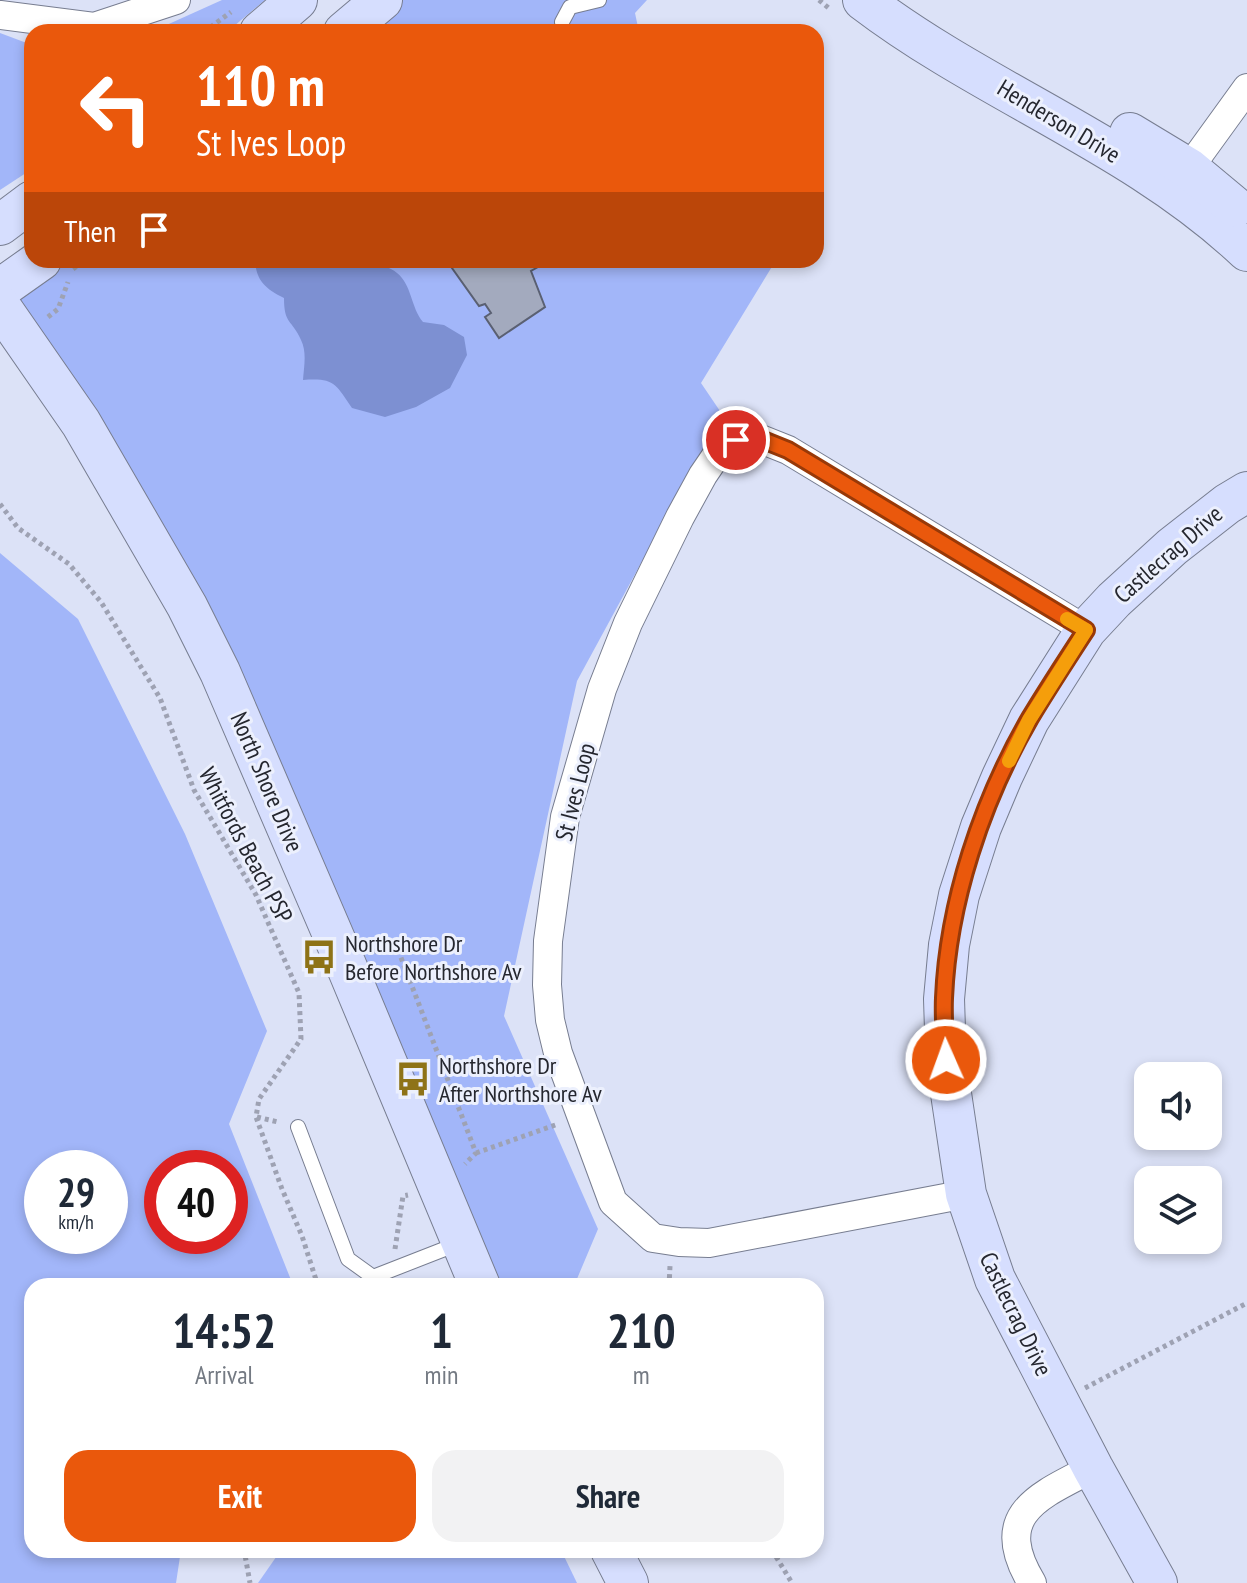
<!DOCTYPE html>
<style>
:root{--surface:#fff;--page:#f2f2f3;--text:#1f2937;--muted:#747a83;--accent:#ea580c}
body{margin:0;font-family:"PT Sans Narrow",sans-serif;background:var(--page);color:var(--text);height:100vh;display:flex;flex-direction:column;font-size:30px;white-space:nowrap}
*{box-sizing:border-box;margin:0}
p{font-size:26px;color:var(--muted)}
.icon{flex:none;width:44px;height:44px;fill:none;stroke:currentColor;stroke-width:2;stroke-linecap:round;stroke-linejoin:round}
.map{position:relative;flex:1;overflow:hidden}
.details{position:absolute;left:24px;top:1278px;width:800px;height:280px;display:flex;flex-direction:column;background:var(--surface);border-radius:24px;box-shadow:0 4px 12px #0003}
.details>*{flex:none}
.hud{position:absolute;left:24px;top:24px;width:800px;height:244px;border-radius:24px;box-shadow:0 4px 12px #0003;background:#ea580c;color:#fff;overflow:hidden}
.fabs{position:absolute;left:1134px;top:1062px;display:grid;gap:16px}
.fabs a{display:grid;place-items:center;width:88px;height:88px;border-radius:16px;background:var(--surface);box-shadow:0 4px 12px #0003;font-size:40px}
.speed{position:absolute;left:24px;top:1150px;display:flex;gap:16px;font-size:40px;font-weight:700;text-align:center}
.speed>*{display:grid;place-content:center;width:104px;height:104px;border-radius:50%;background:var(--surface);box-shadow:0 4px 12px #0003;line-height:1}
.speed small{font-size:20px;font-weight:400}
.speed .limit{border:12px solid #d22;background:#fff;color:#111}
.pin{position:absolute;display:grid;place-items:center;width:68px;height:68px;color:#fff;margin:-34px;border:4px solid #fff;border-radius:50%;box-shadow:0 2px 8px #0007}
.me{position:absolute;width:88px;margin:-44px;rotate:358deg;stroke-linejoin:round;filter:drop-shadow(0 0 6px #0008)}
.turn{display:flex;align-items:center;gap:28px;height:168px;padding:0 40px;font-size:36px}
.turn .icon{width:104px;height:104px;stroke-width:2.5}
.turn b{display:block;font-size:56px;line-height:68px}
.then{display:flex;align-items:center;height:76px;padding:0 40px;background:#0003;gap:16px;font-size:30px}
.eta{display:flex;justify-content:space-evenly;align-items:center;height:136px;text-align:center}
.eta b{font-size:48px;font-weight:800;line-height:56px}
.action{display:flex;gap:16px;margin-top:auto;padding:16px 40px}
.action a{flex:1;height:92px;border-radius:24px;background:var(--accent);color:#fff;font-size:32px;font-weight:800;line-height:92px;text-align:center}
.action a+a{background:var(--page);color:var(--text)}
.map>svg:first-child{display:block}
</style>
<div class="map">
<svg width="1247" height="1583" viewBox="0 0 1247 1583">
<rect width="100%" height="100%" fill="#dce2f7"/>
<g fill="#a2b6f9" fill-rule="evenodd">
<path d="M222 0H265L227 32H151Z"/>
<path d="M382 0H647L635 13 639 32H344Z"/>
<path d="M0 33 32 45V169L0 190Z"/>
<path d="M41 260H776L701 383 722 414 577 681 504 1016 598 1229 574 1286H504L462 1243 187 606 0 306Z"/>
<path d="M0 553 78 619 185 834 267 1031 229 1124 291 1280 289 1286H32V1550H181L176 1583H0ZM42 1168H110V1236H42ZM162 1168H230V1236H162Z"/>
<path d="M281 1550H561L577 1583H258Z"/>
</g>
<path fill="#7d90d2" d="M255 260C289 260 373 252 397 273 412 285 411 308 423 322L444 325 464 337 467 355 450 388 416 407 385 417 352 408C335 383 334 378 303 380 304 366 307 352 301 340 292 319 284 325 284 298 266 289 256 281 255 260Z"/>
<path fill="#a3aabe" stroke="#5a6072" stroke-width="2" d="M533 260 538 267 531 271 545 307 499 338 485 317 491 313 485 304 479 306 447 261Z"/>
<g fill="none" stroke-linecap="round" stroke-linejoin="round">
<g stroke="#777d90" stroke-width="16">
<g id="lane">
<path d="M562 22 570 7 599 0"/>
<path d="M298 1127 348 1259 373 1277"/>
<path d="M368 1286 373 1277 460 1243"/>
</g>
</g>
<g stroke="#777d90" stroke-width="30">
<g id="street">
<path d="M0 15 94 27 176 0"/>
<path d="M1179 182 1247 88"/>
<path d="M966 1194 709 1243 679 1242 653 1238 613 1202 558 1053 550 1020 547 985 548 941 565 817 602 689 628 623 680 517 703 475 720 450 736 440 753 436 788 450 1086 630"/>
<path d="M1032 1583C990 1514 1039 1496 1093 1468"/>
</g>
</g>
<g stroke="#777d90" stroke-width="42">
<g id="secondary">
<path d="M863 0C985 93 1135 145 1247 251"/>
<path d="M260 32 297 0"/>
<path d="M344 32 382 0"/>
<path d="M1130 133 1188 168 1235 207"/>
<path d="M0 225 32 201"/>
<path d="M0 289 41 260"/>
<path d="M0 306 81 423 187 606 220 672 346 965 480 1286"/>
<path d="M611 1550 628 1583"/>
<path d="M1157 1583 1093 1468 995 1279 966 1194 946 1060 944 999 949 945 959 895 981 827 1002 777 1029 720 1086 630 1114 600 1172 547 1227 504 1247 492"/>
</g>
</g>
<g stroke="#9ea2b3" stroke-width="5" stroke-dasharray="4 4" stroke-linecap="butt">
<path d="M819 0 831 10"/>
<path d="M204 32 231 12"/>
<path d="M27 145 32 143"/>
<path d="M73 269 84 260"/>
<path d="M48 317 58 309 68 282"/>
<path d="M0 504 18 528 69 564 101 602 160 698 194 790 256 895 299 993 301 1039 259 1099 256 1117 282 1189 302 1236 318 1286"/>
<path d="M374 952 395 942 476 1153 465 1164"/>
<path d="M257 1117 278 1122"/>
<path d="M476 1153 558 1124"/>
<path d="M395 1249 403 1196 408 1195"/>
<path d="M318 1286 345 1281"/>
<path d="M669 1286 670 1266"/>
<path d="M1085 1388 1247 1303"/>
<path d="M241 1550 245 1555 250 1583"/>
<path d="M772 1550 792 1583"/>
</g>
<use href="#lane" stroke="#fff" stroke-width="14"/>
<use href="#street" stroke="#fff" stroke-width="28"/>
<use href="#secondary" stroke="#d6defe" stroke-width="40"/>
</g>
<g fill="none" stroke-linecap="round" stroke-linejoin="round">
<g stroke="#983908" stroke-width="20">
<path id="route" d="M736 440 753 436 788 450 1086 630C1067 659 1048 688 1030 718 982 801 948 902 944 998 943 1018 945 1039 946 1060"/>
</g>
<use href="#route" stroke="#ea580c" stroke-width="14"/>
<path stroke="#f59e0b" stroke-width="14" d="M1009 761 1029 720 1086 630 1067 619"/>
</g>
<defs>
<g id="bus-bare" transform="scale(2.76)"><path d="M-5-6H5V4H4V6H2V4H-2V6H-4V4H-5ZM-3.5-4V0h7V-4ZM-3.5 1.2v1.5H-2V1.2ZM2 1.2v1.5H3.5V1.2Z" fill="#8e7317" stroke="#ecf0fd" stroke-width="2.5" paint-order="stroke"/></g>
</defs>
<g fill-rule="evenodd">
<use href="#bus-bare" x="319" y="957"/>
<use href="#bus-bare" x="413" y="1079"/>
</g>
<g text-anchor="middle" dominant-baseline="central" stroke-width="6" stroke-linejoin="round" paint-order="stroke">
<g font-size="24" fill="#25272f" stroke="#ecf0fd">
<text transform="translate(1059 121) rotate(31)">Henderson Drive</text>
<text transform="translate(1168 554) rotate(-41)">Castlecrag Drive</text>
<text transform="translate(267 782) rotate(67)">North Shore Drive</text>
<text transform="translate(575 792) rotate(-76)">St Ives Loop</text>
<text transform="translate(246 845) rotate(62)">Whitfords Beach PSP</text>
<text transform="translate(1016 1314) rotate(64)">Castlecrag Drive</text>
</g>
<g font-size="24" fill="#25272f" stroke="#ecf0fd" text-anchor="start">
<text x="345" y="943">Northshore Dr<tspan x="345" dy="28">Before Northshore Av</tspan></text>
<text x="439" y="1065">Northshore Dr<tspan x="439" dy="28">After Northshore Av</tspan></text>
</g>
</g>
</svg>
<div class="fabs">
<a><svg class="icon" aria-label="sound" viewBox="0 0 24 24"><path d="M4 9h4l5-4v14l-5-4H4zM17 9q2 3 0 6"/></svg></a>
<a><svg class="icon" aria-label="layers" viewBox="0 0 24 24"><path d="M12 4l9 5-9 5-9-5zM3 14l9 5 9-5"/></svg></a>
</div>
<div class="speed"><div>29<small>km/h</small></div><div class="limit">40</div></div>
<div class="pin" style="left:736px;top:440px;background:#d93025"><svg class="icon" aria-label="arrive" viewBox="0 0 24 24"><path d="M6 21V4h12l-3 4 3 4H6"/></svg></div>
<svg class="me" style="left:946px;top:1060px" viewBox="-20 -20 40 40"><circle r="17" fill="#ea580c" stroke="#fff" stroke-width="3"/><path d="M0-11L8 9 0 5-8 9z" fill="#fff"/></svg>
<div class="hud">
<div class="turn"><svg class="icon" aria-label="left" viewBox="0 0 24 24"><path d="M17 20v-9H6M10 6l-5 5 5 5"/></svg><div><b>110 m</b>St Ives Loop</div></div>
<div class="then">Then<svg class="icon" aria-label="arrive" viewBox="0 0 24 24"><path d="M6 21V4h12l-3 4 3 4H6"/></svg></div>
</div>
<section class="details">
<div class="eta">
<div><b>14:52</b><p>Arrival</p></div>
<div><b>1</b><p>min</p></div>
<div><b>210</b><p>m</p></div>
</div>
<div class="action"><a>Exit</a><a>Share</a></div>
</section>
</div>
